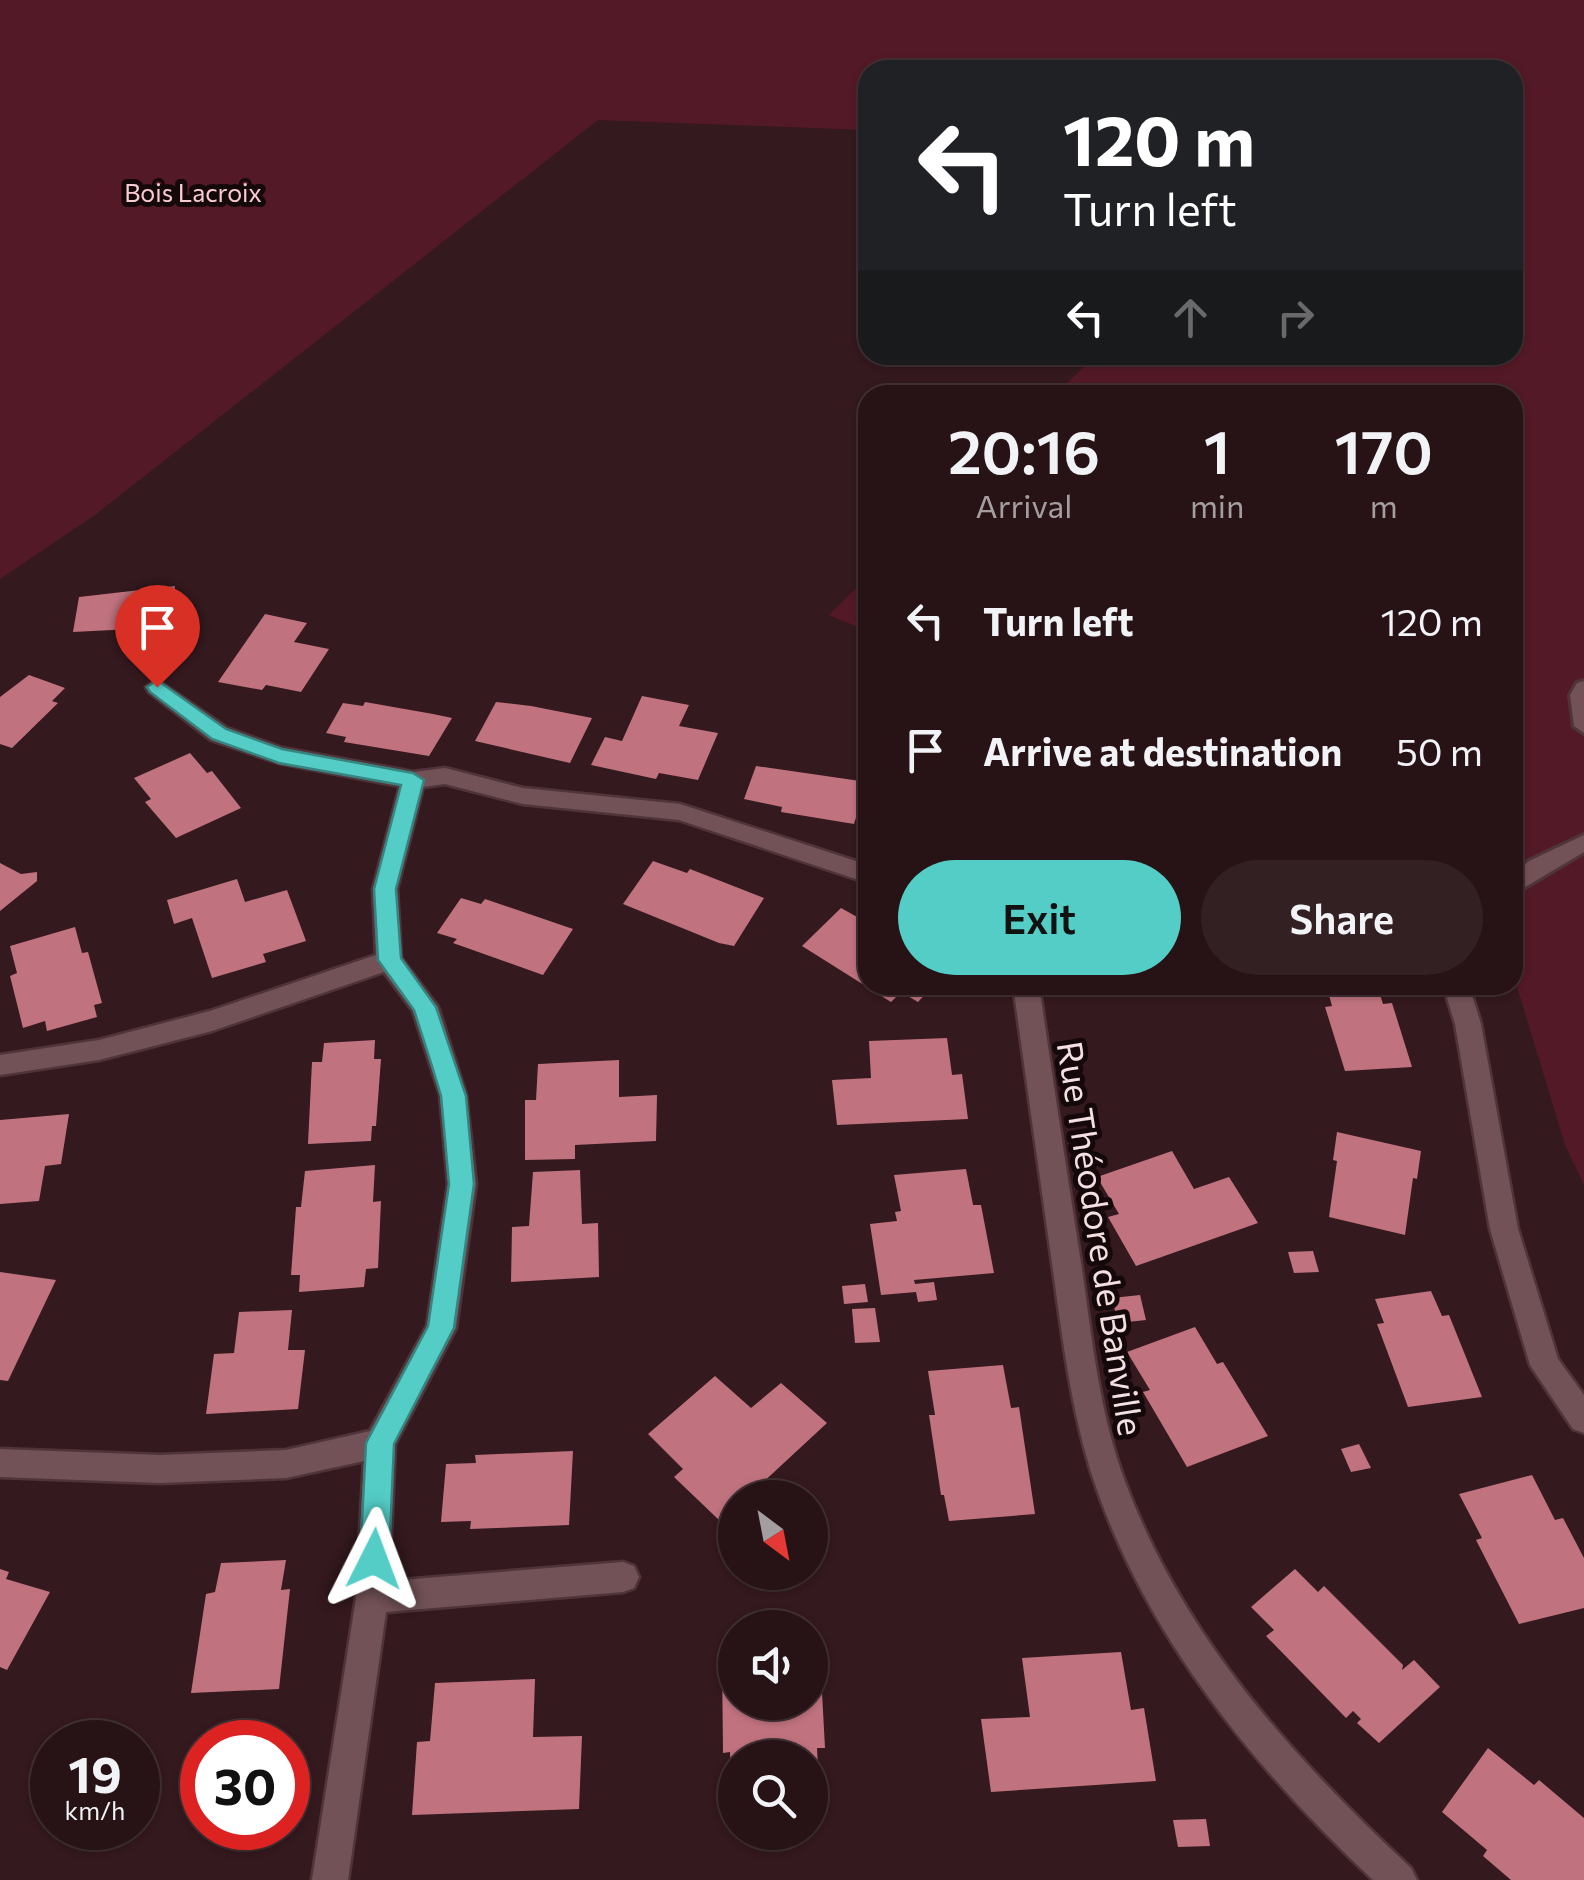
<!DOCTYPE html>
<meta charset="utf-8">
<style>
:root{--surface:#271316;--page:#332023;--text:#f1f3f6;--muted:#a49ea1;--line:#433235;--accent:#54cdc7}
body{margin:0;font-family:Commissioner,sans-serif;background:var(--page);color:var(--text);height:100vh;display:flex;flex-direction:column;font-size:38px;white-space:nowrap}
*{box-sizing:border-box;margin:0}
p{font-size:32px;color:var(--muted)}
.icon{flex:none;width:55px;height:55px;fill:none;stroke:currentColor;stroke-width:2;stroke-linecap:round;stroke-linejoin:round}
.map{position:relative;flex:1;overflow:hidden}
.panel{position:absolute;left:858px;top:385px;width:665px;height:610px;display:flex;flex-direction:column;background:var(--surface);border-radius:30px;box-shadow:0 2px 8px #0004,0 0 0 2px var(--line)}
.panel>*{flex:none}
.guide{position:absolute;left:858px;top:60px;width:665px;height:305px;border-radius:30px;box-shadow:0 2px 8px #0004,0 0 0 2px var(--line);background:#202124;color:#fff;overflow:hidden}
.needle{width:65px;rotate:148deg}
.tools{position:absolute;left:718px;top:1480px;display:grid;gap:20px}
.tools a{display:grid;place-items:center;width:110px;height:110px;border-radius:50%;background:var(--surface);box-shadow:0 2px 8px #0004,0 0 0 2px var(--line);font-size:50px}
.speed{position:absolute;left:30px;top:1720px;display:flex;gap:20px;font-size:50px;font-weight:700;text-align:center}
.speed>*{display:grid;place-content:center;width:130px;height:130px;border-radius:50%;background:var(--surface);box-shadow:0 2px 8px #0004,0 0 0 2px var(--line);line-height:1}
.speed small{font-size:25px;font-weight:400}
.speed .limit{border:15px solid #d22;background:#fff;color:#111}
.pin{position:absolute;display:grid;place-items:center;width:85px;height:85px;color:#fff;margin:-102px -42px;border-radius:50% 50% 50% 0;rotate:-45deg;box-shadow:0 0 10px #0007}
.pin .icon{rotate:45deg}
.me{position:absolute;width:110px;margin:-55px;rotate:3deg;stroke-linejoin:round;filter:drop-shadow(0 0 8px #0008)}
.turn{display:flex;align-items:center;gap:35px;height:210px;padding:0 40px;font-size:45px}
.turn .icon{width:130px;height:130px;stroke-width:2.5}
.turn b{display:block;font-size:70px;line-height:85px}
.lanes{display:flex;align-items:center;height:95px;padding:0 40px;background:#0003;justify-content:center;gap:50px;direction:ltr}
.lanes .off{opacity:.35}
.eta{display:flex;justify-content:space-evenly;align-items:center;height:170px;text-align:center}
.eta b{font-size:60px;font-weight:600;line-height:70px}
.primary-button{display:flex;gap:20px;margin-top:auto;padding:20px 40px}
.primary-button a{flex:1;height:115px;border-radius:60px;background:var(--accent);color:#111;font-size:40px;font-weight:600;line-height:115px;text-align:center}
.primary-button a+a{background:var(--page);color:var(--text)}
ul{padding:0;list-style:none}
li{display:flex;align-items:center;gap:30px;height:130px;padding:0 40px}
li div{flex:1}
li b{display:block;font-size:38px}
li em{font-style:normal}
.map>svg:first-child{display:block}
</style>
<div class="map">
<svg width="1584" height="1880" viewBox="0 0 1584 1880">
<rect width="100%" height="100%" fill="#34191e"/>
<g fill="#541926">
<path d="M0 0H1584V1185L1565 1145 1515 980 1512 395H1055L1096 355H1512V70H868L867 130 598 120 95 515 0 579Z"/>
<path d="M867 578V631L829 615Z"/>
</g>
<g fill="#c0737f">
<path d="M175 586 171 627 73 632 79 597Z"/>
<path d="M265 614 307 623 294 642 329 649 301 692 266 685 262 690 218 682Z"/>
<path d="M29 675 65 688 52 701 58 703 12 748 0 744V697Z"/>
<path d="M642 696 689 705 679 726 718 733 698 780 659 773 656 779 591 765 605 737 622 741Z"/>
<path d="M365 702 433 714 452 718 429 756 344 742 346 737 326 733 343 703 363 706Z"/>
<path d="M496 702 531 706 592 718 570 763 475 741Z"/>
<path d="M190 753 207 773 212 771 241 808 176 838 145 802 151 799 134 778Z"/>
<path d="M756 766 867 782 854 824 781 812 782 807 744 799Z"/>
<path d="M653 861 687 873 690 869 764 898 734 946 719 943 623 904Z"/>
<path d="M0 863 21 874 37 872V881L0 911Z"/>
<path d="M237 879 245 902 287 890 306 941 263 954 266 962 212 978 192 918 174 924 167 900Z"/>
<path d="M461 898 481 904 485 899 573 929 543 975 453 943 457 939 437 933Z"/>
<path d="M841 908 868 923V985H934L918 1002 901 992 891 1002 802 946Z"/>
<path d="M75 927 82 953 88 952 102 1003 94 1005 97 1017 47 1031 45 1021 23 1028 10 976 17 973 10 946Z"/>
<path d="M1377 985 1383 1004 1392 1003 1412 1067 1345 1071 1325 1007 1332 1006 1327 988Z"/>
<path d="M947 1038 952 1075 962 1074 968 1119 837 1125 832 1080 871 1078 869 1041Z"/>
<path d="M375 1040 374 1059H381L376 1126H372L371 1141 308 1144 312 1062H322L324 1043Z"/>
<path d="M619 1060V1097L657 1095 656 1141 575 1145V1159L525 1160V1100H536L538 1064Z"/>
<path d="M69 1114 61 1164 45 1166 39 1201 0 1204V1120Z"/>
<path d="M1337 1132 1421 1151 1417 1179 1413 1178 1405 1235 1329 1217 1337 1161 1333 1160Z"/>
<path d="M1172 1151 1194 1189 1229 1177 1258 1223 1136 1266 1108 1217 1119 1214 1097 1177Z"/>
<path d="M375 1165 373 1202 381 1201 378 1268 366 1269 364 1287 299 1292 300 1275H291L296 1207H301L305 1171Z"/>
<path d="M966 1169 973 1205H981L994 1273 914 1280 915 1284 934 1282 937 1300 918 1302 916 1292 881 1295 870 1224 897 1221 895 1212 901 1211 894 1175Z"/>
<path d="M580 1170 582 1224 598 1223 599 1277 511 1282 512 1227 529 1226 533 1172Z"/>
<path d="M1313 1251 1319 1272 1294 1273 1288 1252Z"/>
<path d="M0 1272 56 1280 8 1381 0 1380Z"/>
<path d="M865 1284 868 1302 844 1304 842 1286Z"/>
<path d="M1431 1291 1442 1316 1449 1315 1482 1397 1408 1407 1377 1324 1384 1323 1375 1299Z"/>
<path d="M1140 1295 1146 1320 1118 1323 1112 1298Z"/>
<path d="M875 1308 880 1342 855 1343 852 1309Z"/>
<path d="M292 1310 288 1350H305L298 1409 206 1414 214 1354 234 1353 239 1312Z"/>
<path d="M1195 1327 1217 1364 1223 1362 1268 1436 1187 1467 1143 1392 1150 1390 1127 1352Z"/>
<path d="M1003 1365 1011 1408 1019 1407 1035 1514 949 1521 944 1495H941L929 1415H935L928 1371Z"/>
<path d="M715 1376 751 1408 781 1383 827 1423 746 1498H735V1507L720 1521 674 1477 683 1469 648 1434Z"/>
<path d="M1359 1444 1371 1468 1351 1472 1341 1449Z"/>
<path d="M573 1451 569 1525 470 1529 471 1521 441 1522 446 1464 476 1463 475 1455Z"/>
<path d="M1532 1475 1555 1520 1563 1518 1584 1558V1608L1519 1624 1476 1540 1482 1538 1459 1494Z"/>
<path d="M286 1560 281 1590 290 1589 279 1689 191 1693 206 1594 215 1592 221 1563Z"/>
<path d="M0 1569 9 1572 6 1579 50 1592 7 1670 0 1667Z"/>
<path d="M1295 1569 1318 1592 1324 1586 1403 1665 1402 1670 1414 1660 1440 1687 1379 1743 1357 1723 1361 1719 1353 1711 1346 1718 1266 1636 1274 1630 1251 1607Z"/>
<path d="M1121 1652 1131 1710 1144 1708 1156 1781 991 1792 981 1719 1030 1717 1022 1658Z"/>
<path d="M810 1655H820L825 1748H817L820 1805H810V1758H735V1807H731L730 1752 723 1753 722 1659 735 1658V1702H810Z"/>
<path d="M535 1679 533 1737 582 1736 579 1809 412 1815 417 1742 430 1741 435 1683Z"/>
<path d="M1488 1748 1534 1785 1539 1780 1584 1818V1880H1511L1483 1856 1487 1850 1442 1812Z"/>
<path d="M1206 1819 1210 1846 1178 1847 1173 1820Z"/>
</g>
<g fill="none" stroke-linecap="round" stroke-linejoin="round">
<g stroke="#4f353a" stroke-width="6">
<g id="service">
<path d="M1584 681V733L1574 726 1570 695 1577 683Z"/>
<path d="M1584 835V852L1512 895V875L1529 861Z"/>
</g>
</g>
<g stroke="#4f353a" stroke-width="5">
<g id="minor">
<path d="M157 680 227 728 282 748 413 772 445 768 523 788 680 804 868 865V883L679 820 523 804 445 784 423 787 397 889 401 958 438 1007 466 1095 476 1184 456 1328 395 1444 389 1581 623 1562 634 1566 639 1577 634 1588 623 1592 386 1612 348 1880H312L356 1598 364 1461 286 1478 160 1483 0 1477V1449L160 1455 286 1450 370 1431 427 1326 448 1184 440 1095 413 1011 384 972 212 1031 99 1060 0 1075V1055L99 1040 210 1011 376 955 373 889 400 786 279 763 211 740 149 692 146 687Z"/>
<path d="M1013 985H1039C1053 1080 1067 1174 1082 1269 1092 1339 1099 1409 1123 1476 1180 1633 1291 1756 1411 1868L1417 1880H1373C1252 1766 1143 1633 1091 1472 1070 1404 1062 1334 1052 1263 1039 1171 1026 1078 1013 985Z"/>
<path d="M1443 985H1469L1481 1024 1518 1229 1558 1359 1584 1395V1433L1573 1429 1530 1365 1490 1229 1455 1024Z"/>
</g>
</g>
<use href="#service" fill="#735257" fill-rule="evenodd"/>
<use href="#minor" fill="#735257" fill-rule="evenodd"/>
</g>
<path fill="#54cdc7" stroke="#378581" stroke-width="2.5" d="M157 680 226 729 282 749 413 773 424 780 396 889 401 958 436 1007 466 1096 474 1184 454 1328 394 1444 389 1559 384 1569 374 1573 364 1569 360 1559 366 1443 428 1326 449 1184 441 1096 432 1066 414 1010 378 960 374 889 401 785 279 763 212 739 150 692 147 687Z"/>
<g text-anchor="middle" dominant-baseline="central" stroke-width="10" stroke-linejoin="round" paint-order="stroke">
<g font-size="25" fill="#f8cbd0" stroke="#14080a">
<text x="193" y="192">Bois Lacroix</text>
</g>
<g font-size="35" fill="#f4e0e3" stroke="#14080a">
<text transform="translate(1102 1238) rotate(81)">Rue Théodore de Banville</text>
</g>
</g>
</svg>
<div class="tools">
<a><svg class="needle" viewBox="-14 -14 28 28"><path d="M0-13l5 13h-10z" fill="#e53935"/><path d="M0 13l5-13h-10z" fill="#a49ea1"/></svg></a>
<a><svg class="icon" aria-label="sound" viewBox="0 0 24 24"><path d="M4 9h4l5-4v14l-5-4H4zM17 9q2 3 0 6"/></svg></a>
<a><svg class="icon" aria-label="search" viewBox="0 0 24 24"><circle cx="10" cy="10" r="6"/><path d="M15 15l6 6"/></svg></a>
</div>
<div class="speed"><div>19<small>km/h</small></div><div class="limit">30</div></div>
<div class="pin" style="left:157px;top:687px;background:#d93025"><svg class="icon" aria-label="arrive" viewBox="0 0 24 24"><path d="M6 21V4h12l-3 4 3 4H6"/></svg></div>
<svg class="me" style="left:374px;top:1559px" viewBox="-20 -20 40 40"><path d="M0-17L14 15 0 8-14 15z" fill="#54cdc7" stroke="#fff" stroke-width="4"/></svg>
<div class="guide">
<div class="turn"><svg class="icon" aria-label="left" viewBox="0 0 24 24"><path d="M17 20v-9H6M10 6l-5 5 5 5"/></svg><div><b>120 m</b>Turn left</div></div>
<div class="lanes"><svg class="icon" aria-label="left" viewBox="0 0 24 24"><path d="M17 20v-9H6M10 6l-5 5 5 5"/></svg><svg class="icon off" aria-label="ahead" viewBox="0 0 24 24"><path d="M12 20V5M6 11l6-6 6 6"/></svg><svg class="icon off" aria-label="right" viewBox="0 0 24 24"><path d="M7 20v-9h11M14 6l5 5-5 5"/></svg></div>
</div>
<section class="panel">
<div class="eta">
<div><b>20:16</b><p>Arrival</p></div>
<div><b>1</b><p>min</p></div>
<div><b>170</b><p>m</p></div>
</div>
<ul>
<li><svg class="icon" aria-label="left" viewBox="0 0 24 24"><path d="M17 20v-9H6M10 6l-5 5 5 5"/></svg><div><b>Turn left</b></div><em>120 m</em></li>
<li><svg class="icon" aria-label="arrive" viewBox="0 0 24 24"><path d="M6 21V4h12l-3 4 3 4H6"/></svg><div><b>Arrive at destination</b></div><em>50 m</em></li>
</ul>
<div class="primary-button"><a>Exit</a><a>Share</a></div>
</section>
</div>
